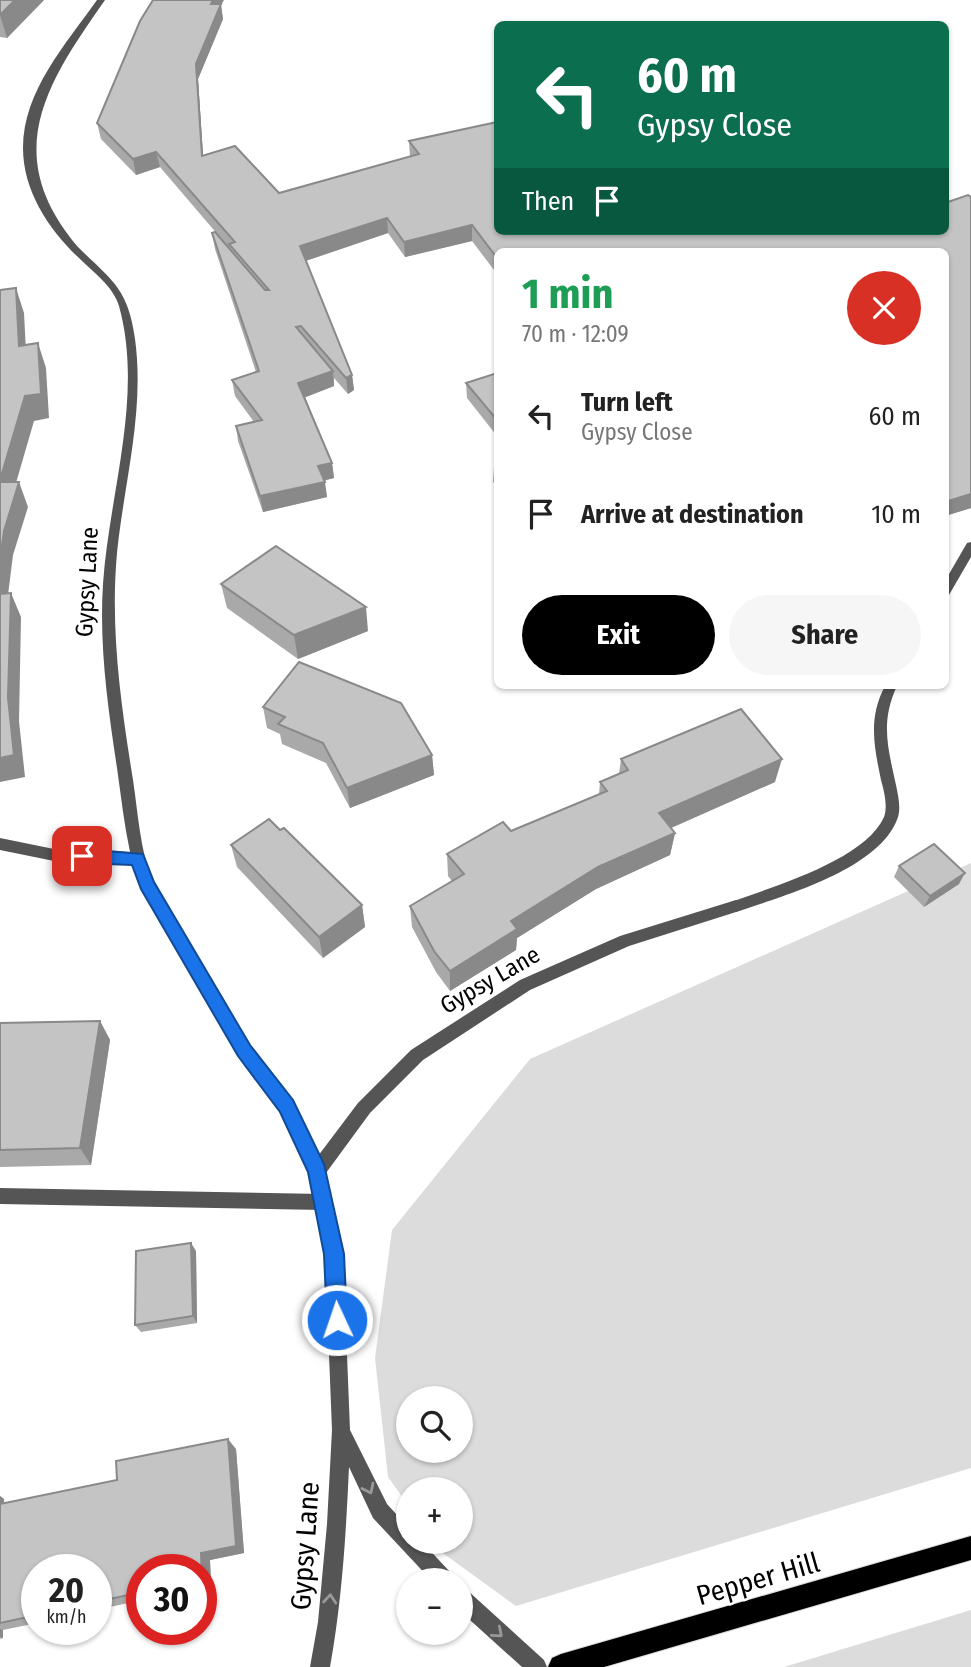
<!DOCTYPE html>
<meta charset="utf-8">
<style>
:root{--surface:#fff;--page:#f6f6f6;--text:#222;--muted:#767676;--accent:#000}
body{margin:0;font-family:"Fira Sans Condensed",sans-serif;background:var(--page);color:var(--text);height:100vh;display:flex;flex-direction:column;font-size:26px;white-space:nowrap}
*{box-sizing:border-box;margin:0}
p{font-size:23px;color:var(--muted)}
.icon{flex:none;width:38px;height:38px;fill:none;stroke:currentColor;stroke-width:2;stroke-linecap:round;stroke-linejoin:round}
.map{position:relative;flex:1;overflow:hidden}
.sheet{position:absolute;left:494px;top:248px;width:455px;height:441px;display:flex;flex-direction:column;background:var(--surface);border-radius:10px;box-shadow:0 2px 5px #0004}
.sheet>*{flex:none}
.hud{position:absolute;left:494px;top:21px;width:455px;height:214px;border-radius:10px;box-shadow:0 2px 5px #0004;background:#0b6e4f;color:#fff;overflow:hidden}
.fabs{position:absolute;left:396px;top:1386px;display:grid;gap:14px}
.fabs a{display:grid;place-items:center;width:77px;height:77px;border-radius:50%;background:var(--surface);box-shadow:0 2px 5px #0004;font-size:35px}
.speed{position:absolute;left:21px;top:1554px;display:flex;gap:14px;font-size:35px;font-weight:700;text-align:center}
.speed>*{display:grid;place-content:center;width:91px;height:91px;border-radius:50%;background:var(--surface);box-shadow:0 2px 5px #0004;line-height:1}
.speed small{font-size:18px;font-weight:400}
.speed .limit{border:10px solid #d22;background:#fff;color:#111}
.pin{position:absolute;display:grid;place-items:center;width:60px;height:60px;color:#fff;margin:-30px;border-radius:14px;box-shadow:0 4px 10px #0006}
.me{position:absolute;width:77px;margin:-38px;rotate:357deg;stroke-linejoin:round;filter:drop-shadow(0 0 5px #0008)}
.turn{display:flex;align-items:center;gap:24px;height:147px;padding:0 28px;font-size:32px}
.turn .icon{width:91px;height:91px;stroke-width:2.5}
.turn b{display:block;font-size:49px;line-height:60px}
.then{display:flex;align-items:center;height:66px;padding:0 28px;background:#0003;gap:14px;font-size:26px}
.round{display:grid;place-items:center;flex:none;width:74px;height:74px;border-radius:37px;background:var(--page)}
.headline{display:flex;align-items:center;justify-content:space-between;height:119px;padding:0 28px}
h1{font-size:42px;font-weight:700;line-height:52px;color:#1e9e55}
.primary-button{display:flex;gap:14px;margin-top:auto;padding:14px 28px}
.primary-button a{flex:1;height:80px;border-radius:42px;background:var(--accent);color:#fff;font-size:28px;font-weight:700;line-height:80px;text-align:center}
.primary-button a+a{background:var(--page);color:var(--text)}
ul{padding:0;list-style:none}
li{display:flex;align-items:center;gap:21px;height:98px;padding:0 28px}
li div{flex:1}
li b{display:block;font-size:26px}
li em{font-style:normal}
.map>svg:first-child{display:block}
</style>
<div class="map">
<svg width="971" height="1667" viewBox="0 0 971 1667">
<rect width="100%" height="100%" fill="#fff"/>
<g fill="#dcdcdc" fill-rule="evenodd">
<path d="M971 863V1468L516 1606 440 1551 433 1542H460V1489H408V1505L388 1477 375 1358 392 1230 530 1059ZM408 1398H460V1451H408Z"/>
<path d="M971 1610V1667H784Z"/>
</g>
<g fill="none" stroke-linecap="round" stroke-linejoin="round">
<g stroke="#dbdbdb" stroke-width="2">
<path id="primary" d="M971 1536V1560L604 1667H548L552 1658 561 1654Z"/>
</g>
<g fill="#555" fill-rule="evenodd">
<path d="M971 542V557L949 595 945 596V581L967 543Z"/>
<path d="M885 686H897C880 722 888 748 896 785 898 795 901 807 898 817 881 869 783 896 736 912L731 910 729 906 731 902C772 887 865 860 884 817 888 806 884 791 881 780 874 746 868 718 885 686Z"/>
<path d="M0 1188 323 1194 329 1196 331 1202 329 1208 323 1210 0 1204Z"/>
</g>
<g fill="#555" fill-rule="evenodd">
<path d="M97 0H105C46 84 0 154 77 246 111 280 128 287 135 339 145 411 124 483 117 553 110 630 121 705 133 780 138 813 140 849 152 880 161 903 178 924 190 945 210 978 228 1012 249 1043 261 1063 278 1079 291 1099 303 1116 310 1137 318 1156L358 1103 411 1050 520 980 620 936 736 900 741 902 743 906 741 910 736 912 629 946 530 990 423 1060 370 1113 326 1173 343 1254 350 1430 387 1504 408 1527V1542H422L451 1573 454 1580H431L373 1518 349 1467C346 1534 342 1601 330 1667H310L318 1622 327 1524 332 1430 325 1254 309 1172 281 1111 238 1055 141 888 133 864 54 861 0 850V838L54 849 130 852C124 824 121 796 117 768 108 708 99 646 103 584 109 494 144 396 119 306 113 286 94 273 79 258 49 230 23 191 23 148 23 91 66 44 97 0Z"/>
<path d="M460 1587 467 1590 544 1660 547 1667H522L460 1611Z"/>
</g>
<use href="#primary" fill="#000" fill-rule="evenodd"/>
</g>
<g fill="#a9a9a9">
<path d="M0 0H44L7 38 0 37Z"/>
<path d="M221 5 223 19 198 79 203 155 279 193 410 157 409 141 497 231H945L971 197V508L945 516 497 252V274L472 241 405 257 388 233 306 261 352 375 354 390 348 394 334 378V386L305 397 332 463 334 478 324 481 327 497 263 512 238 441 236 426 254 422 235 396 232 380 256 372 215 249 212 233 230 249 160 167 136 175 101 139 97 123Z"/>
<path d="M497 373V436L467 398 466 383Z"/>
<path d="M497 465V487L493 482 494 467Z"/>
<path d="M221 584 368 631 298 659 227 608Z"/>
<path d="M263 707 432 755 434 775 350 808 326 763 282 744 280 734 267 728Z"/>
<path d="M621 759 775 782 671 828 675 833 670 855 596 889 517 938 516 950 450 991 436 972 412 927 410 906 452 881 448 876 447 854 511 831 599 794 600 782 619 774Z"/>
<path d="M280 830 362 905 365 927 323 958 237 867 231 845Z"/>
<path d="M899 866 959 884 924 907 894 877Z"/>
<path d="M100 1021 110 1040 91 1165 0 1167V1023Z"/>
<path d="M196 1251 197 1323 141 1332 135 1325Z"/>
<path d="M236 1449 244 1553 210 1560 211 1584 201 1586V1570H142V1600L96 1610V1570H37V1623L3 1630V1638L0 1639V1496L4 1499V1503L117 1480Z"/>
</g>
<g fill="#898989">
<path d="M15 0H44L7 38 0 15Z"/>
<path d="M213 0H224L221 5 223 19 198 79 204 171 202 156 196 64 211 4Z"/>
<path d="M156 152 160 167 136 175 133 159Z"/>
<path d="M387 218 388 233 302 262 300 246Z"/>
<path d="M472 225V241L405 257 404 242Z"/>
<path d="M16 288 24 313 27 371 19 346Z"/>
<path d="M38 343 46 368 49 418 34 421 9 507 0 484V480Z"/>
<path d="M333 371 334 386 301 399 298 383Z"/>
<path d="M352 375 354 390 348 394 346 378Z"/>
<path d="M332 463 334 478 320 481 318 466Z"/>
<path d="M19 482 28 507 13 555 5 619 0 606V559L4 531Z"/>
<path d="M325 482 327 497 263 512 260 496Z"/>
<path d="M971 494V508L945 516V502Z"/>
<path d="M11 593 21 617 19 721 25 777 0 782V758L8 698Z"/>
<path d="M366 607 368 631 298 659 294 635Z"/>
<path d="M432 755 434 775 350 808 347 788Z"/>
<path d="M782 759 775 782 655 835 659 813Z"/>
<path d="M675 833 670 855 596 889 517 938 516 950 450 991V971L511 921 598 867Z"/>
<path d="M965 873 959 884 924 907 930 896Z"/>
<path d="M362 905 365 927 323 958 319 937Z"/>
<path d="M100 1021 110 1040 91 1165 80 1148Z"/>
<path d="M191 1243 196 1251 197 1323 193 1316Z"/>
<path d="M228 1439 236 1449 244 1553 210 1560 211 1584 202 1578 201 1553Z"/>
<path d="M0 1496 4 1499V1514L0 1512Z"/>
<path d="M0 1629 3 1630V1638L0 1637Z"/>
</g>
<g fill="#c4c4c4" stroke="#898989" stroke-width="2">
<path d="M0 0H15L0 15Z"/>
<path d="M153 0H213L211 4H221L196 64 202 156 235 146 279 193 419 154 409 141 497 122V231H945V203L968 195 971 197V494L945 502V252H497V258L472 225 404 242 387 218 300 246 352 375 346 378 301 326 296 327 333 371 298 383 332 463 318 466 325 482 260 496 236 426 262 420 232 380 259 371 212 233 215 232 265 290H269L229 244 235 242 156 152 133 159 97 123 140 21Z"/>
<path d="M16 288 19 346 38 343 41 394 25 396 0 480V290Z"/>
<path d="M497 373V420L466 383Z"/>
<path d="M0 482H19L4 531 0 559Z"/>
<path d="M276 546 366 607 294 635 221 584Z"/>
<path d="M11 593 8 698 14 755 0 758V594Z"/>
<path d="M299 662 401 703 432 755 347 788 323 743 278 724 285 717 263 707Z"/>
<path d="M741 709 782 759 659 813 675 833 598 867 511 921 517 929 450 971 434 951 410 906 464 874 447 854 503 822 511 831 607 791 600 782 628 770 621 759Z"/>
<path d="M269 819 280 830 284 828 362 905 319 937 231 845Z"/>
<path d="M934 844 965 873 930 896 899 866Z"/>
<path d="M100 1021 80 1148 0 1150V1023Z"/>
<path d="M191 1243 193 1316 135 1325 136 1251Z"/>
<path d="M228 1439 236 1546 201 1553 202 1578H201V1570H142V1592L96 1602V1570H37V1615L0 1623V1504L117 1480 116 1461Z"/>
</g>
<defs><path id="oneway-chevron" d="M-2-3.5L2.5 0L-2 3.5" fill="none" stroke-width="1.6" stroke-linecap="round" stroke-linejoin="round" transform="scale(1.75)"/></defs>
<g stroke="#999">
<use href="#oneway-chevron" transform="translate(369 1489) rotate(64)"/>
<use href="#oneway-chevron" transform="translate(330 1599) rotate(-85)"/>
<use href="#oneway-chevron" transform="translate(498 1633) rotate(41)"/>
</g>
<path fill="#1a73e8" stroke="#114b97" stroke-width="2" d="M82 849 143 854 154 882 250 1045 293 1100 324 1164 344 1254 347 1320 344 1327 337 1330 330 1327 327 1320 324 1254 308 1172 280 1112 238 1056 141 889 132 865 82 863 76 861 74 856 76 851Z"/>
<g text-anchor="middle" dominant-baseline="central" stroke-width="5" stroke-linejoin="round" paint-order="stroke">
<g font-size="24" fill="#000" stroke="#fff">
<text transform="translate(87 582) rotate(-87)">Gypsy Lane</text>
<text transform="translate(490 980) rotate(-30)">Gypsy Lane</text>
</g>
<g font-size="28" fill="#000" stroke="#fff">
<text transform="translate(305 1546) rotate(-86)">Gypsy Lane</text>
<text transform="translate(758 1579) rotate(-16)">Pepper Hill</text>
</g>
</g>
</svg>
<div class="fabs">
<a><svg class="icon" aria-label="search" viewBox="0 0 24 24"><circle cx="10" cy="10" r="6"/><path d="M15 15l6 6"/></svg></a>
<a>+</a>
<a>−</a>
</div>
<div class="speed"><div>20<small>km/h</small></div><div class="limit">30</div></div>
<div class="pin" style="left:82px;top:856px;background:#d93025"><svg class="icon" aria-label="arrive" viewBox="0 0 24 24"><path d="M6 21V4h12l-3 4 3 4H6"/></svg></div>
<svg class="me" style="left:337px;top:1320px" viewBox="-20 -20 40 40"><circle r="17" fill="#1a73e8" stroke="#fff" stroke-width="3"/><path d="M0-11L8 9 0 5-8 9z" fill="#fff"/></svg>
<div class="hud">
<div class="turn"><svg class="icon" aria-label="left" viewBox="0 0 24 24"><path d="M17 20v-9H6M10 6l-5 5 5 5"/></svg><div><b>60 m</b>Gypsy Close</div></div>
<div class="then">Then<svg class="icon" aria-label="arrive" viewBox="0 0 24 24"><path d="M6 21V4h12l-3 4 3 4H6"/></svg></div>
</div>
<section class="sheet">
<div class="headline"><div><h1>1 min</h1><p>70 m · 12:09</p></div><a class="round" style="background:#d93025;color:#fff"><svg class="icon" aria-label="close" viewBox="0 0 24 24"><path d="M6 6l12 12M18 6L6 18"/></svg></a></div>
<ul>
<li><svg class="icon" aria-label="left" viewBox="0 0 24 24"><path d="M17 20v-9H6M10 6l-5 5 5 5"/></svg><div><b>Turn left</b><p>Gypsy Close</p></div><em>60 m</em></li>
<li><svg class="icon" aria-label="arrive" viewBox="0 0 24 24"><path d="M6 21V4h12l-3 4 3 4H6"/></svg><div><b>Arrive at destination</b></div><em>10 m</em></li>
</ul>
<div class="primary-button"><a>Exit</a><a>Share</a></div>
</section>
</div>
